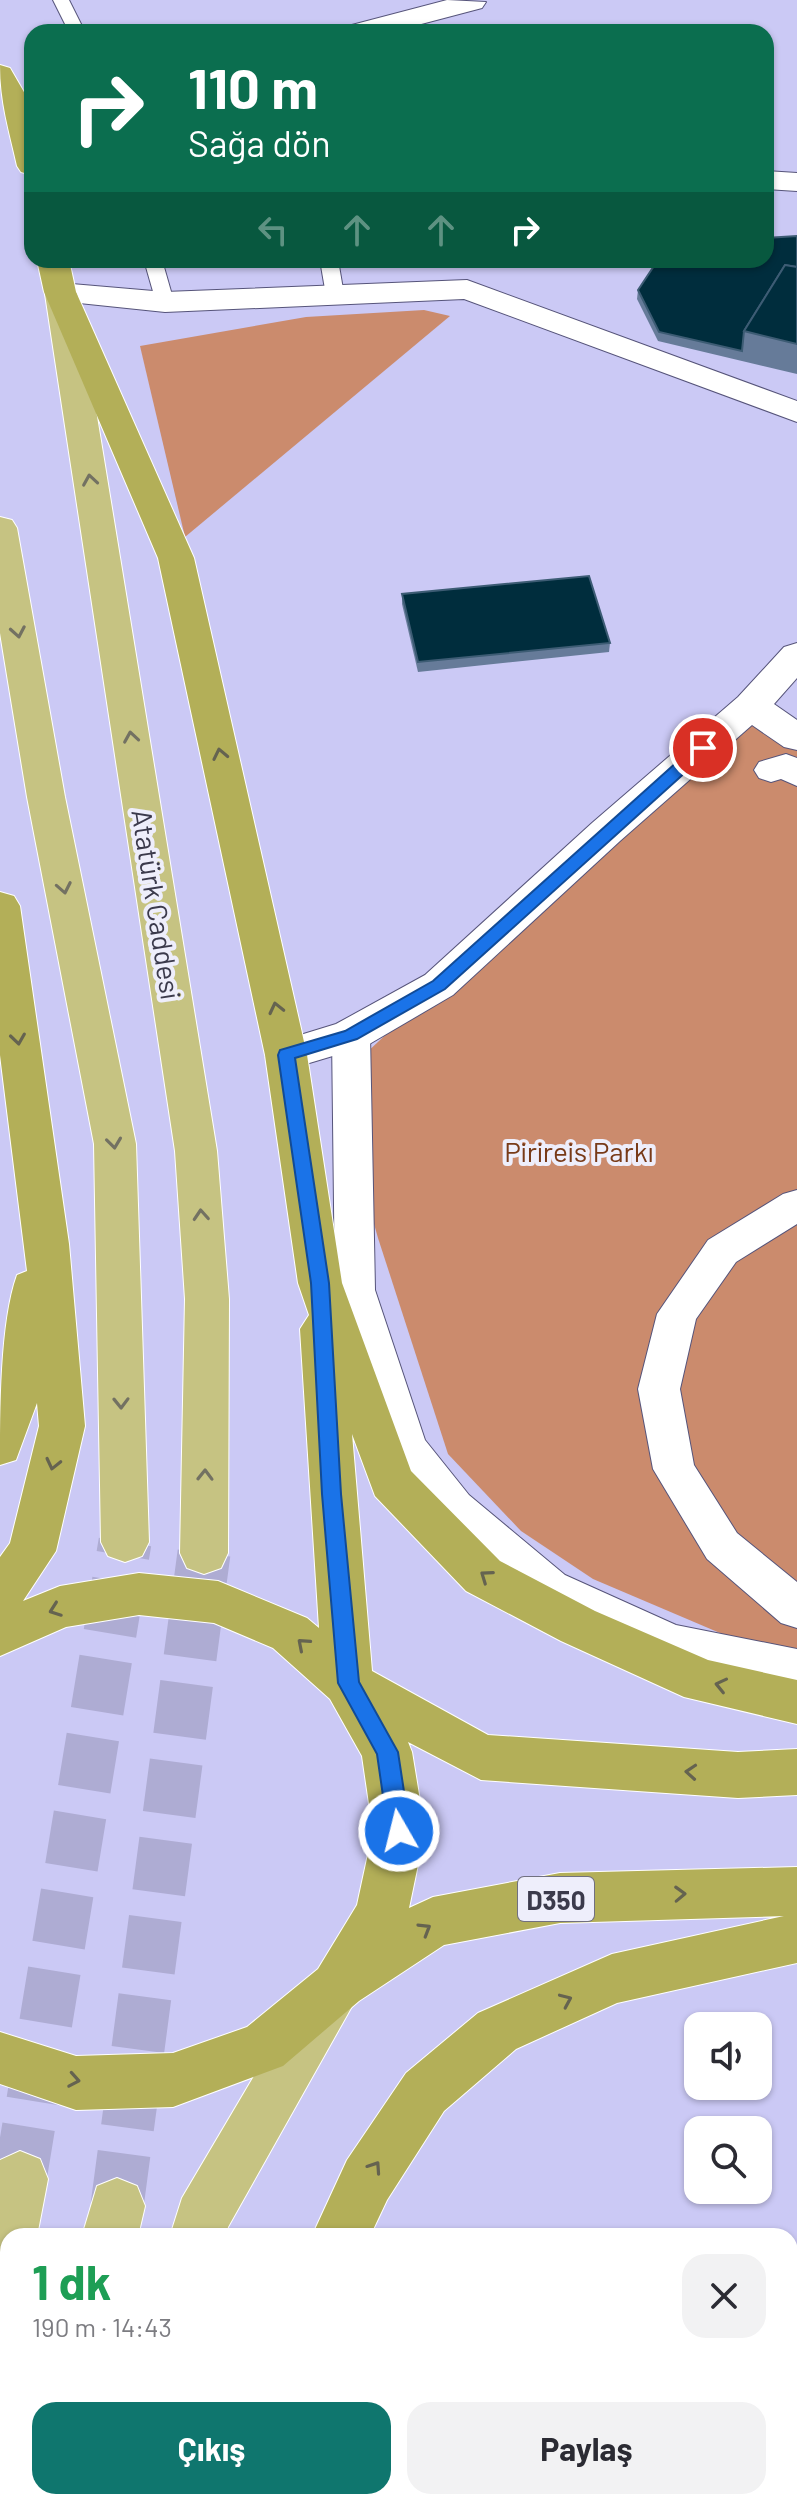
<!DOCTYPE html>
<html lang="tr">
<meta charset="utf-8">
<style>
:root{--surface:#fff;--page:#f2f2f3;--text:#2b2b33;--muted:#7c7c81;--accent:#0f766e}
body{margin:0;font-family:Barlow,sans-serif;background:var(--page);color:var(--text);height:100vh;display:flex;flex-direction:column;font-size:30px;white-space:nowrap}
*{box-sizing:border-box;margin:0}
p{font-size:26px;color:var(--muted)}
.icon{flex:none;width:44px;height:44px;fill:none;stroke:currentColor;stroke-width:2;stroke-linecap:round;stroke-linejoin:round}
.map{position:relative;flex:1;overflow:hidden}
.drawer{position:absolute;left:0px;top:2228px;width:798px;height:282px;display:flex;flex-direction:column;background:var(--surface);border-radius:24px 24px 0 0;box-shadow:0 2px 6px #0004}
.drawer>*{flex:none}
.hud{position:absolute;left:24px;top:24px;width:750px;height:244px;border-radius:24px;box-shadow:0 2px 6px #0004;background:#0b6e4f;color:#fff;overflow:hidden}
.fabs{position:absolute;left:684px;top:2012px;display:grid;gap:16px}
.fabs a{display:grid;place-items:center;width:88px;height:88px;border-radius:16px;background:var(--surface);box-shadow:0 2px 6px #0004;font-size:40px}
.pin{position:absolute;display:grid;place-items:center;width:68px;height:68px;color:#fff;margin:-34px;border:4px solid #fff;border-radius:50%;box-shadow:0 2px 8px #0007}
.me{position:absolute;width:88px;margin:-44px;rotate:352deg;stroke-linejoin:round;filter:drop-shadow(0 0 6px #0008)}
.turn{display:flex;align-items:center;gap:28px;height:168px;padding:0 32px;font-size:36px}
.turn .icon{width:104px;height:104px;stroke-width:2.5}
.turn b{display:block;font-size:56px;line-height:68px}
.lanes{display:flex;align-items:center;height:76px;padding:0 32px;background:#0003;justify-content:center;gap:40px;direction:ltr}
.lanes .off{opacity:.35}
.round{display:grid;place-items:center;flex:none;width:84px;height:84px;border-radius:24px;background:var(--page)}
.head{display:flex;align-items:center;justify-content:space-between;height:136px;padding:0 32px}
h1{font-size:48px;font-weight:700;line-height:60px;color:#1e9e55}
.button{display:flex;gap:16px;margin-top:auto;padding:16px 32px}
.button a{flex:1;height:92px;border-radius:24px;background:var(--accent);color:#fff;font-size:32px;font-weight:700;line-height:92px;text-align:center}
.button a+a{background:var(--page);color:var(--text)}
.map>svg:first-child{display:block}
</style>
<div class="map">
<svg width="797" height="2509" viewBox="0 0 797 2509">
<rect width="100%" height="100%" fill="#cbc9f5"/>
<g fill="#cb8b6d">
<path d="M424 310 450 316 185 537 140 346 306 317Z"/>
<path d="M751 706 797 738V1654L727 1636 593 1579 521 1531 448 1454 378 1238 334 1083 439 985Z"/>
</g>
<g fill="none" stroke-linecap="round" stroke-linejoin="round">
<g stroke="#aeacd3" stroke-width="53" stroke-dasharray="53 26" stroke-linecap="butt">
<path d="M20 2179 125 1542"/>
<path d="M117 2206 204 1553"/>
</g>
<g stroke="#56547a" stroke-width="2">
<g id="service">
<path d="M53 0H69L85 32H69Z"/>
<path d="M144 260H162L174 302 172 306H158L156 302Z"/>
<path d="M320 260H338L344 295 342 299 335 301 326 295Z"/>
</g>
</g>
<g stroke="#56547a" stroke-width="2">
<g id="pedestrian">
<path d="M786 754 797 758V786L781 779 771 782 759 778 754 770 759 762Z"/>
<path d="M351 1021 364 1025 370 1035 375 1290 425 1440 469 1495 565 1575 676 1625 797 1649V1689L671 1663 533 1601 439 1521 392 1460 335 1290 332 1035 338 1025Z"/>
<path d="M797 1190V1224L736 1262 696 1319 680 1389 694 1465 737 1533 797 1582V1628L781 1623 707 1559 653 1469 638 1389 657 1314 708 1240 783 1194Z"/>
</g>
</g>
<g stroke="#56547a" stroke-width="2">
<g id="minor">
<path d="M447 0 486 2 482 8 391 32H344L348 26Z"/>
<path d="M766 171 797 173V191L766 189Z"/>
<path d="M467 280 797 401V422L464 299 165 312 60 301 49 299 44 292 49 285 60 283 165 292Z"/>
<path d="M797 643V678L774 704 797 720V750L784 747 752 725 620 841 453 995 366 1046 286 1070 271 1066 265 1055 271 1044 336 1024 425 975 592 823 738 697 784 647Z"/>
</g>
</g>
<g stroke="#fff" stroke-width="2">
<g id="primary">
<path d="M61 285 72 287 77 294 217 1151 229 1299 228 1553 221 1568 204 1574 187 1568 180 1553 185 1299 175 1151 45 294 50 287Z"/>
<path d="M0 517 12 520 17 528 65 797 136 1144 149 1542 142 1556 125 1562 108 1556 101 1542 94 1144 27 797 0 633Z"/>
<path d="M328 1975 347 1983 355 2001 228 2227 226 2236H170L182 2198 309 1983Z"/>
<path d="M20 2151 40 2159 48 2179 37 2236H8V2305L0 2309V2160Z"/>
<path d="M117 2178 137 2186 145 2206 138 2236H82L97 2186Z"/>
<path d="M23 2502H83L81 2509H21Z"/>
<path d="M115 2502H175L174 2509H114Z"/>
</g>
</g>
<g stroke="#fff" stroke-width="2">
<g id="trunk">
<path d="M0 65 10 68 32 106V175L21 172 17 166C9 130 0 102 0 65Z"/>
<path d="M37 260H69L76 292 194 558 307 1055 342 1283 411 1471 500 1561 595 1611 708 1660 797 1680V1724L684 1697 561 1641 466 1591 375 1496 352 1434 372 1671 488 1735 738 1752 797 1749V1795L738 1798 481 1780 408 1742 412 1752 425 1831 409 1908 433 1897 560 1873 797 1867V1963L617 2003 516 2049 444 2111 387 2200 370 2236H312L347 2160 406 2073 478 2013 612 1954 784 1916 560 1923 444 1945 359 2001 283 2066 173 2107 76 2110 0 2084V2032L76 2056 173 2053 247 2027 318 1969 357 1905 373 1831 362 1756 330 1699 273 1648 214 1623 139 1615 66 1627 0 1656V1557L10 1543 39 1426 37 1403 16 1460 0 1465C0 1412 0 1322 17 1275L27 1271 0 1055V892L14 896 20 906 69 1244 85 1426 56 1551 23 1601 60 1586 139 1573 218 1581 307 1618 319 1628 300 1329 309 1315 298 1283 265 1055 158 558 44 292Z"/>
<path d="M189 2502H249L246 2509H186Z"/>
</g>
</g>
<use href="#service" fill="#fff" fill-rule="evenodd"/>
<use href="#pedestrian" fill="#fff" fill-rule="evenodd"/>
<use href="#minor" fill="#fff" fill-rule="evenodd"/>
<use href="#primary" fill="#c6c382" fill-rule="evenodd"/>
<use href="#trunk" fill="#b3af58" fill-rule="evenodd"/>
</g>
<g fill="#667b99">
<path d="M797 236V374L658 341 637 299 638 290Z"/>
<path d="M402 594 610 643 609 652 418 672 402 604Z"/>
</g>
<g fill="#002d3d" stroke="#3d5c74" stroke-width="2">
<path d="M797 236V267L785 265 744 331 742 351 659 332 638 290 658 260H766V238Z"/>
<path d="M785 265 797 267V344L744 331Z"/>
<path d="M589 576 610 643 418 662 402 594Z"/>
</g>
<defs><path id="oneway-chevron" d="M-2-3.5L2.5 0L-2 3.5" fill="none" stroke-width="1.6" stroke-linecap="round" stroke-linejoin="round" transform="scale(2)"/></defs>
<g stroke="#737162">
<use href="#oneway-chevron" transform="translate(90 480) rotate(-99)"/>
<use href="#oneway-chevron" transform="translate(18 632) rotate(80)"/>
<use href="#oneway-chevron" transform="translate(131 737) rotate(-99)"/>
<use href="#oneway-chevron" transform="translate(64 888) rotate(79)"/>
<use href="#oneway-chevron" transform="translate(114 1143) rotate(83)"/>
<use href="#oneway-chevron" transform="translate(201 1215) rotate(-94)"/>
<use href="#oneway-chevron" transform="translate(121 1403) rotate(89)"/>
<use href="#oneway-chevron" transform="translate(205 1475) rotate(-89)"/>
</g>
<g stroke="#656350">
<use href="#oneway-chevron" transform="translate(220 754) rotate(-102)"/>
<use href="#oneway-chevron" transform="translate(276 1008) rotate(-103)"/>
<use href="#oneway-chevron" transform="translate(18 1039) rotate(82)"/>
<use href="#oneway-chevron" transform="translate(53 1464) rotate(103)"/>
<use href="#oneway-chevron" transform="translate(486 1576) rotate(-145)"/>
<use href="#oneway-chevron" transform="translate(55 1610) rotate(160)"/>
<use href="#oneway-chevron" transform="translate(303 1644) rotate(-139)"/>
<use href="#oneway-chevron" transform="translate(721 1685) rotate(-167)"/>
<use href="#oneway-chevron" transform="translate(691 1772) rotate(-176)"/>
<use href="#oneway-chevron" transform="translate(680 1894) rotate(-2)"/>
<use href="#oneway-chevron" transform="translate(425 1929) rotate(-31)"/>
<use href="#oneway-chevron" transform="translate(566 2000) rotate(-24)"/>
<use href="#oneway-chevron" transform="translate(74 2080) rotate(10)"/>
<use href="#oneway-chevron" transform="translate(375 2167) rotate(-56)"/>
</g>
<path fill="#1a73e8" stroke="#114b97" stroke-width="2" d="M703 743 710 748 708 752 445 989 357 1039 295 1058 329 1283 341 1494 359 1682 398 1752 410 1831 407 1838 399 1841 391 1838 388 1831 377 1754 338 1683 322 1494 311 1283 278 1055 280 1050 345 1031 433 981 697 744Z"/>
<g text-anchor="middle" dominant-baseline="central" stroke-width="8" stroke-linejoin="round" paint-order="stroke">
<rect fill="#eeeefb" stroke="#717080" stroke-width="2" x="518" y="1877" width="76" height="44" rx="6"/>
<g font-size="26" font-weight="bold" fill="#3b3a4c">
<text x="556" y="1899">D350</text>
</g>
<g font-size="28" fill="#3b3a4c" stroke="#eeeefb">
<text transform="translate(157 904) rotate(81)">Atatürk Caddesi</text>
</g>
<g font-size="28" fill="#783a18" stroke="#eeeefb">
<text x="579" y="1151">Pirireis Parkı</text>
</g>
</g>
</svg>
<div class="fabs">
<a><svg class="icon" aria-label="sound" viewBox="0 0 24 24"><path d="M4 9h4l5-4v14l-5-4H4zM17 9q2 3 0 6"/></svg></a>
<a><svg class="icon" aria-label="search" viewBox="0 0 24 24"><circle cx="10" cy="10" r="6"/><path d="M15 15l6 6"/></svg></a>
</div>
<div class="pin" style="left:703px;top:748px;background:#d93025"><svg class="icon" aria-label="arrive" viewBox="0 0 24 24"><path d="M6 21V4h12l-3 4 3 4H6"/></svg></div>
<svg class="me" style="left:399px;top:1831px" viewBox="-20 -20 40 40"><circle r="17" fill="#1a73e8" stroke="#fff" stroke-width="3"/><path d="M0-11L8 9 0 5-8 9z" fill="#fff"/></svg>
<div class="hud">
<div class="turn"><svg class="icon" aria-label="right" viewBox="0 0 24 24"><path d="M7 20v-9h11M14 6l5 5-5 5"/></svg><div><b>110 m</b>Sağa dön</div></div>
<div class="lanes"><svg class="icon off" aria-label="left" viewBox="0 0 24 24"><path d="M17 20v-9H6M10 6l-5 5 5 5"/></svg><svg class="icon off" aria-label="ahead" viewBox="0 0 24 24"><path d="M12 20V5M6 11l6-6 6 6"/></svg><svg class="icon off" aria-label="ahead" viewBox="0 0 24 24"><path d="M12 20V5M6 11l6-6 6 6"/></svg><svg class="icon" aria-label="right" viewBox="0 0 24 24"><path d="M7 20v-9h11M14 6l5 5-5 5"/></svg></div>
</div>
<section class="drawer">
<div class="head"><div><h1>1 dk</h1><p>190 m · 14:43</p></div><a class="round"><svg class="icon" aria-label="close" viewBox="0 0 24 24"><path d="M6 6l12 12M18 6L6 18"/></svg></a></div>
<div class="button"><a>Çıkış</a><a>Paylaş</a></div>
</section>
</div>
